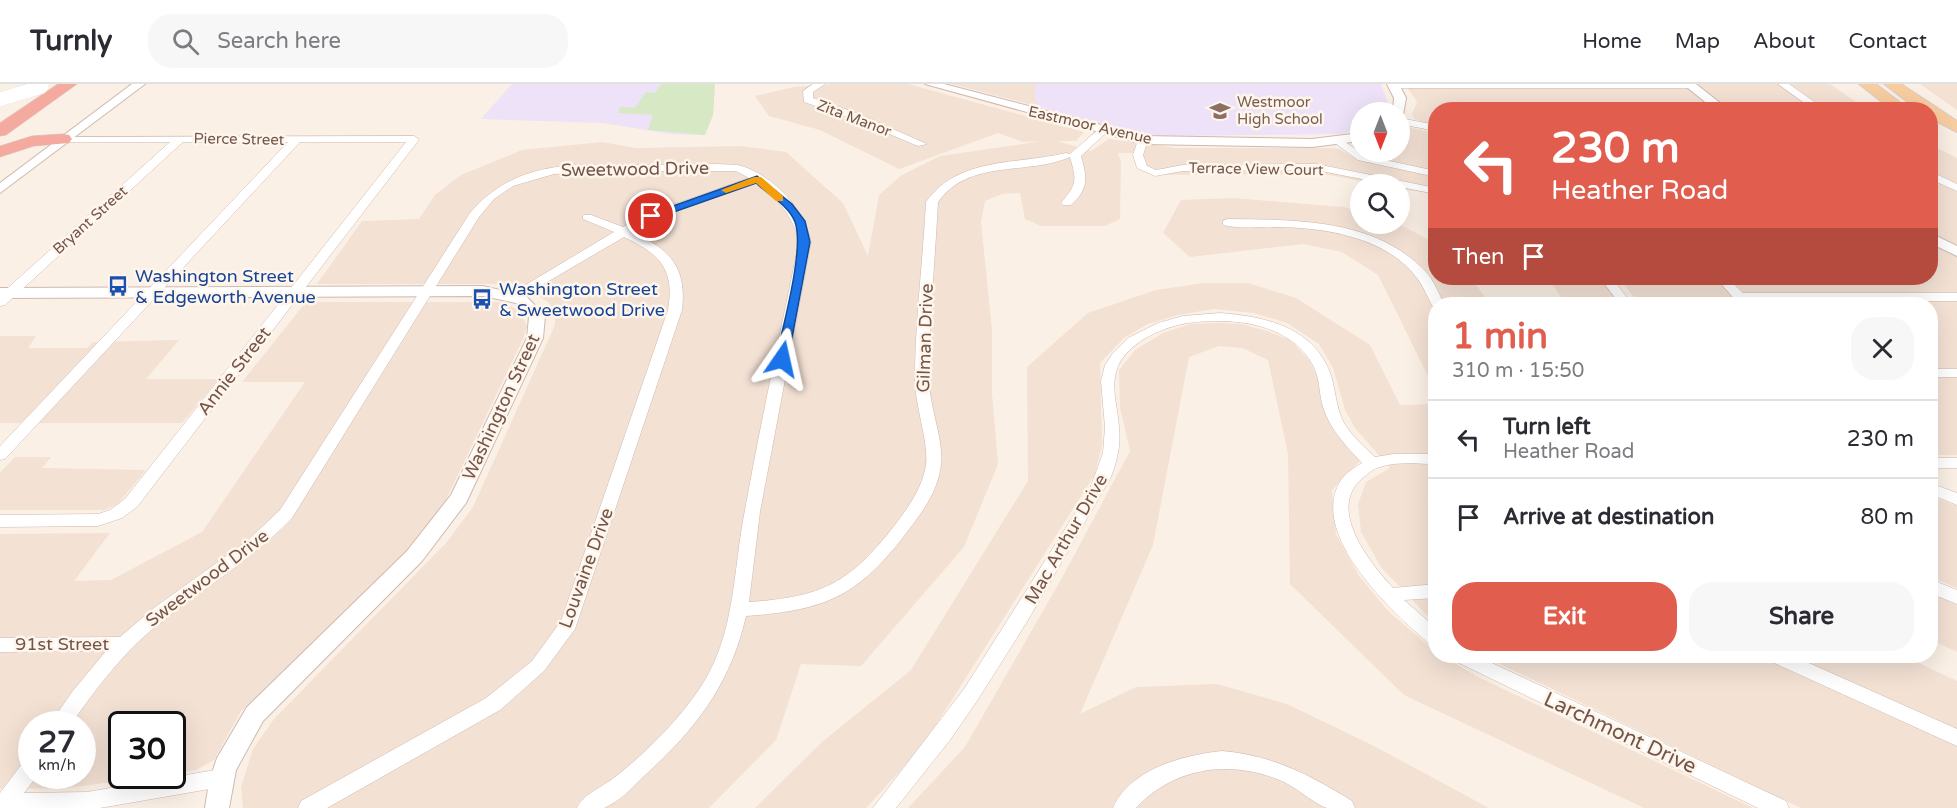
<!DOCTYPE html>
<meta charset="utf-8">
<style>
:root{--surface:#fff;--page:#f7f7f7;--text:#2b2b33;--muted:#7c7c81;--line:#e1e1e2;--accent:#e15e4e}
body{margin:0;font-family:"Varela Round",sans-serif;background:var(--page);color:var(--text);height:100vh;display:flex;flex-direction:column;font-size:22px;white-space:nowrap}
*{box-sizing:border-box;margin:0}
p{font-size:20px;color:var(--muted)}
.icon{flex:none;width:33px;height:33px;fill:none;stroke:currentColor;stroke-width:2;stroke-linecap:round;stroke-linejoin:round}
.map{position:relative;flex:1;overflow:hidden}
.side{position:absolute;left:1428px;top:213px;width:510px;height:366px;display:flex;flex-direction:column;background:var(--surface);border-radius:24px;box-shadow:0 6px 24px #0002}
.side>*{flex:none}
.banner{position:absolute;left:1428px;top:18px;width:510px;height:183px;border-radius:24px;box-shadow:0 6px 24px #0002;background:#e15e4e;color:#fff;overflow:hidden}
.needle{width:39px;rotate:180deg}
.tools{position:absolute;left:1350px;top:18px;display:grid;gap:12px}
.tools a{display:grid;place-items:center;width:60px;height:60px;border-radius:50%;background:var(--surface);box-shadow:0 6px 24px #0002;font-size:30px}
.speed{position:absolute;left:18px;top:627px;display:flex;gap:12px;font-size:30px;font-weight:700;text-align:center}
.speed>*{display:grid;place-content:center;width:78px;height:78px;border-radius:50%;background:var(--surface);box-shadow:0 6px 24px #0002;line-height:1}
.speed small{font-size:15px;font-weight:400}
.speed .limit{border:3px solid #111;border-radius:9px;background:#fff;color:#111}
.pin{position:absolute;display:grid;place-items:center;width:51px;height:51px;color:#fff;margin:-26px;border:3px solid #fff;border-radius:50%;box-shadow:0 2px 6px #0007}
.me{position:absolute;width:66px;margin:-33px;rotate:11deg;stroke-linejoin:round;filter:drop-shadow(0 0 4px #0008)}
.turn{display:flex;align-items:center;gap:21px;height:126px;padding:0 24px;font-size:27px}
.turn .icon{width:78px;height:78px;stroke-width:2.5}
.turn b{display:block;font-size:42px;line-height:51px}
.then{display:flex;align-items:center;height:57px;padding:0 24px;background:#0003;gap:12px;font-size:22px}
.round{display:grid;place-items:center;flex:none;width:63px;height:63px;border-radius:24px;background:var(--page)}
.headline{display:flex;align-items:center;justify-content:space-between;height:102px;padding:0 24px}
h1{font-size:36px;font-weight:700;line-height:45px;color:var(--accent)}
.button{display:flex;gap:12px;margin-top:auto;padding:12px 24px}
.button a{flex:1;height:69px;border-radius:24px;background:var(--accent);color:#fff;font-size:24px;font-weight:700;line-height:69px;text-align:center}
.button a+a{background:var(--page);color:var(--text)}
ul{padding:0;list-style:none}
li{display:flex;align-items:center;gap:18px;height:78px;padding:0 24px;border-top:2px solid var(--line)}
li div{flex:1}
li b{display:block;font-size:22px}
li em{font-style:normal}
header{display:flex;align-items:center;gap:36px;box-sizing:border-box;height:84px;padding:0 30px;background:var(--surface);border-bottom:2px solid var(--line)}
header strong{font-size:28px}
nav{display:flex;gap:33px;margin-inline-start:auto;font-size:21px}
.search{width:420px;height:54px;background:var(--page);display:flex;align-items:center;gap:15px;box-sizing:border-box;padding:0 21px;border-radius:24px;color:var(--muted);font-size:22px}
.map>svg:first-child{display:block}
</style>
<header>
<strong>Turnly</strong>
<div class="search"><svg class="icon" aria-label="search" viewBox="0 0 24 24"><circle cx="10" cy="10" r="6"/><path d="M15 15l6 6"/></svg>Search here</div>
<nav><a>Home</a><a>Map</a><a>About</a><a>Contact</a></nav>
</header>
<div class="map">
<svg width="1957" height="724" viewBox="0 0 1957 724">
<rect width="100%" height="100%" fill="#fbf0e5"/>
<g fill="#f3e1d4" fill-rule="evenodd">
<path d="M835 0H908L1084 48 1076 57H1057L1091 67 1109 55 1176 64H1329L1339 65 1353 73 1367 70 1362 68H1400V46L1407 43 1435 49V110L1400 105V100H1377L1323 90 1153 91 1138 85 1134 69H1118L1121 78 1120 135 1105 142H1041L1025 135 1020 109 1002 110 985 117 981 138 992 246V309L998 380 964 463 861 582 801 580 776 656 709 724H243L241 703 253 665 274 635 446 459 473 423 555 241V229L549 219 538 211 518 202 493 200H317L362 137 419 135 435 111 461 91 522 66 602 58 636 64 741 62 786 68 843 119 868 172 879 111 902 91 940 72 1043 57 1023 58 998 49 899 85 820 46 769 32 755 12 794 3Z"/>
<path d="M952 0H1035L1036 22Z"/>
<path d="M1405 0H1830L1866 25 1436 26 1435 40H1429L1414 35 1412 30 1417 18Z"/>
<path d="M1920 0H1957V26Z"/>
<path d="M1931 61 1957 74V371H1931L1930 220H1639L1619 194H1930Z"/>
<path d="M1233 114 1344 123 1360 128V140H1399L1435 159 1436 194H1471L1490 220H1436L1435 306 1378 191 1342 168 1303 160 1190 173 1163 149 1181 116Z"/>
<path d="M1548 194H1600L1619 220H1566Z"/>
<path d="M1204 199H1248L1296 214 1370 261 1400 321 1435 320V411L1427 412 1435 430V540L1381 483 1361 448 1358 420 1366 398 1390 384 1355 344 1345 326 1333 284 1319 260 1287 239 1254 229 1214 225 1178 231 1148 240 1124 254 1100 279 1102 361 1095 390 922 663 866 724H755L822 658 911 586 1028 397 1027 283 1088 229 1156 206Z"/>
<path d="M306 218H499L519 226 527 242 523 255 443 422 414 460 241 627 214 676 196 686 173 689 172 640H122V692H157L67 704 0 705V450L110 449 74 497 111 496 202 448 305 298H242ZM32 640H82V692H32Z"/>
<path d="M1217 239 1241 240 1267 247 1290 256 1309 276 1360 377 1332 406 1336 450 1359 492 1389 528 1435 567 1436 572H1443L1476 592 1753 724H1644L1404 611 1290 500 1288 370 1268 276 1242 264 1219 262 1189 273 1153 461 1080 630 1136 603 1217 600 1287 620 1374 662 1489 724H908L965 663 1063 492 1130 367 1120 324 1119 286 1135 266 1163 249 1191 240Z"/>
<path d="M0 252H36L28 264H87L93 258 179 256 146 295H219L182 339H0Z"/>
<path d="M15 373H51L42 384 146 386 118 420 104 426H0V389Z"/>
<path d="M1930 412 1957 422V504L1931 493Z"/>
<path d="M1931 509 1957 521V568L1931 556Z"/>
<path d="M1483 572H1904L1957 597V724H1801Z"/>
</g>
<g fill="#ede2f8">
<path d="M512 0H715L713 31 705 51 671 50 603 39 481 35Z"/>
<path d="M1035 0H1381L1388 19 1385 28H1360V45L1340 50 1159 52 1121 46 1036 22Z"/>
</g>
<path fill="#d7e9c4" d="M661 0H715L713 31 705 51 648 46 653 31 618 29 620 23 635 24 646 8 655 9Z"/>
<g fill="none" stroke-linecap="round" stroke-linejoin="round">
<g stroke="#cfb9af" stroke-width="1">
<g id="minor">
<path d="M813 0H825L813 8V14L859 30 927 60 918 62 851 34 804 18 803 7Z"/>
<path d="M1390 0H1694L1695 1 1690 4H1394Z"/>
<path d="M1778 0H1789L1826 26H1814Z"/>
<path d="M1400 34 1436 41V47L1400 40Z"/>
<path d="M1099 45 1108 47 1081 72C1087 93 1089 105 1071 121H1063L1061 119C1077 100 1077 97 1070 73 1027 92 969 74 938 118 935 177 929 236 929 295 929 322 944 356 941 380 939 404 924 426 910 444 860 511 829 526 746 532 730 601 696 645 644 692 633 703 619 718 604 724 597 724 585 724 577 724 583 710 603 703 615 693 648 667 679 636 702 601 736 548 733 485 745 426 761 336 781 247 799 158 794 132 777 115 757 99L655 134 632 148C670 165 687 183 682 226L575 545 544 587 500 626 327 724H298L301 717 486 614 532 577 561 537 668 226C675 185 660 170 624 153L518 215 513 216 507 212 614 148 583 135V131H591L623 143 647 130 749 94 736 87H603L554 90 513 102 494 115 479 133 292 434C249 479 195 509 148 549 117 576 94 608 71 640H50L72 608 106 567 0 568V554L120 553 154 524 247 457 280 426 470 129C519 72 582 81 650 81 679 81 709 79 738 81 772 90 804 124 811 158L760 428 749 518C822 513 849 500 895 441 909 423 922 404 926 381 929 360 915 321 915 296 915 237 923 177 926 118 959 72 1016 81 1066 69L1070 70Z"/>
<path d="M414 52 419 55 418 57 137 423 122 434 98 442 0 443V431L98 430 110 426 125 415 406 58H300L5 375 0 376V362L288 58H183L5 221 0 222V211L170 58H63L58 55 59 53Z"/>
<path d="M1143 53 1148 56 1143 71 1147 82 1156 86 1183 81 1316 80 1436 104V110L1400 103V100H1387L1316 86 1183 87 1155 92 1137 84 1133 71 1138 56Z"/>
<path d="M1339 54 1366 72 1436 87V93L1358 76 1335 59 1334 57Z"/>
<path d="M1930 87 1957 100V107L1930 95Z"/>
<path d="M1227 135C1296 136 1375 134 1426 188 1434 197 1439 210 1444 220L1433 223C1428 214 1424 203 1417 194 1386 153 1327 144 1278 143 1261 143 1240 145 1223 141V137Z"/>
<path d="M1600 194H1612L1632 220H1620Z"/>
<path d="M1716 194H1728L1743 209H1957V217H1750L1752 220H1739Z"/>
<path d="M1220 229C1262 232 1311 242 1329 286 1336 303 1335 322 1344 339 1352 352 1364 363 1375 373L1394 370H1436V380C1418 380 1397 377 1380 383 1374 384 1369 389 1364 393 1325 423 1369 478 1393 504L1436 500V514L1404 516 1436 544V562L1430 560C1393 529 1307 450 1341 396 1345 389 1356 383 1362 379 1346 362 1330 345 1323 323 1319 310 1320 295 1314 283 1291 238 1232 233 1188 239 1163 243 1131 257 1119 280 1109 301 1118 322 1119 344 1121 361 1117 377 1111 393L1028 536 977 617 950 656 896 724H873L964 605 1089 407 1103 369 1105 343 1101 297 1105 281 1113 269 1128 254 1158 239 1183 232Z"/>
<rect x="1930" y="285" width="27" height="8"/>
<rect x="1930" y="374" width="27" height="10"/>
<path d="M1930 399 1957 409V421L1930 410Z"/>
<path d="M1930 495 1957 506V520L1930 509Z"/>
<path d="M1452 572H1477L1786 717 1789 724H1758L1455 577Z"/>
<path d="M1767 572H1793L1957 645V662L1770 577Z"/>
<path d="M1222 667C1272 671 1310 691 1352 717L1355 724C1347 724 1335 724 1327 724 1314 720 1297 704 1284 698 1233 675 1175 682 1136 724H1113C1130 685 1183 671 1222 667Z"/>
<path d="M32 673V692H37L24 709 87 708 221 685 228 688 231 694 228 700 221 703 100 724H0V709L25 676Z"/>
</g>
</g>
<g stroke="#cfb9af" stroke-width="2">
<g id="tertiary">
<path d="M132 0H145L0 109V99Z"/>
<path d="M925 0H944L1143 52 1312 55 1360 49V57L1312 63 1143 60Z"/>
<path d="M1387 0H1399L1406 14 1403 31 1393 28 1394 14Z"/>
<path d="M1683 0H1696L1729 26H1715Z"/>
<path d="M1930 149 1957 162V172L1930 159Z"/>
<path d="M483 202 526 212 545 232 543 254 466 419 422 477 263 637 236 686 229 724H205L209 698 217 674 247 623 407 467 451 411 527 254 529 233 516 219 483 212 0 214V204Z"/>
</g>
</g>
<g stroke="#d8cfcd" stroke-width="2">
<g id="primary">
<path d="M1859 0H1876L1910 26H1892Z"/>
<path d="M1884 0H1901L1957 37V48L1930 34V26H1918Z"/>
</g>
</g>
<g stroke="#d8cfcd" stroke-width="1">
<g id="motorway">
<path d="M58 0H77L6 51 0 52V39Z"/>
<path d="M63 50 69 51 72 55 69 59 34 62 0 73V62L32 52Z"/>
</g>
</g>
<use href="#minor" fill="#fff" fill-rule="evenodd"/>
<use href="#tertiary" fill="#fff" fill-rule="evenodd"/>
<use href="#primary" fill="#f8cda0" fill-rule="evenodd"/>
<use href="#motorway" fill="#f4aa9e" fill-rule="evenodd"/>
<g stroke="#cfb9af" stroke-width="14" stroke-linecap="butt">
<path id="tertiary-bridge" d="M1 15 41 3"/>
</g>
<use href="#tertiary-bridge" stroke="#fff" stroke-width="14"/>
</g>
<path fill="#1a73e8" stroke="#114b97" stroke-width="1.5" d="M757 92 792 120 805 137 810 158 788 275 782 279 776 275C782 245 805 165 795 138 789 122 768 110 756 99L654 135 645 132Z"/>
<path fill="#f59e0b" d="M754 93H761L783 112V117H776L756 99 726 109 721 106Z"/>
<defs>
<g id="school-bare" transform="scale(1.62)"><path d="M0-5L7-2L0 1L-7-2ZM-4 1L0 2.5L4 1V4Q0 6-4 4Z" fill="#8d6e63" stroke="#fef5eb" stroke-width="2.5" paint-order="stroke"/></g>
<g id="bus-bare" transform="scale(1.62)"><path d="M-5-6H5V4H4V6H2V4H-2V6H-4V4H-5ZM-3.5-4V0h7V-4ZM-3.5 1.2v1.5H-2V1.2ZM2 1.2v1.5H3.5V1.2Z" fill="#1a4fb4" stroke="#fef5eb" stroke-width="2.5" paint-order="stroke"/></g>
</defs>
<g fill-rule="evenodd">
<use href="#school-bare" x="1220" y="27"/>
<use href="#bus-bare" x="118" y="202"/>
<use href="#bus-bare" x="482" y="215"/>
</g>
<g text-anchor="middle" dominant-baseline="central" stroke-width="5" stroke-linejoin="round" paint-order="stroke">
<g font-size="15" fill="#785e54" stroke="#fef5eb" text-anchor="start">
<text x="1237" y="18">Westmoor<tspan x="1237" dy="17">High School</tspan></text>
</g>
<g font-size="15" fill="#74554b" stroke="#fef5eb">
<text transform="translate(854 34) rotate(21)">Zita Manor</text>
<text transform="translate(1090 41) rotate(13)">Eastmoor Avenue</text>
<text transform="translate(239 55) rotate(1)">Pierce Street</text>
<text transform="translate(1256 85) rotate(1)">Terrace View Court</text>
<text transform="translate(90 136) rotate(-42)">Bryant Street</text>
</g>
<g font-size="18" fill="#74554b" stroke="#fef5eb">
<text transform="translate(635 85) rotate(-1)">Sweetwood Drive</text>
<text transform="translate(925 254) rotate(-88)">Gilman Drive</text>
<text transform="translate(234 287) rotate(-52)">Annie Street</text>
<text transform="translate(501 323) rotate(-65)">Washington Street</text>
<text transform="translate(1066 455) rotate(-60)">Mac Arthur Drive</text>
<text transform="translate(586 484) rotate(-70)">Louvaine Drive</text>
<text transform="translate(207 494) rotate(-37)">Sweetwood Drive</text>
<text x="62" y="560">91st Street</text>
</g>
<g font-size="18" fill="#164399" stroke="#fef5eb" text-anchor="start">
<text x="135" y="192">Washington Street<tspan x="135" dy="21">&amp; Edgeworth Avenue</tspan></text>
<text x="499" y="205">Washington Street<tspan x="499" dy="21">&amp; Sweetwood Drive</tspan></text>
</g>
<g font-size="21" fill="#74554b" stroke="#fef5eb">
<text transform="translate(1620 649) rotate(25)">Larchmont Drive</text>
</g>
</g>
</svg>
<div class="tools">
<a><svg class="needle" viewBox="-14 -14 28 28"><path d="M0-13l5 13h-10z" fill="#e53935"/><path d="M0 13l5-13h-10z" fill="#7c7c81"/></svg></a>
<a><svg class="icon" aria-label="search" viewBox="0 0 24 24"><circle cx="10" cy="10" r="6"/><path d="M15 15l6 6"/></svg></a>
</div>
<div class="speed"><div>27<small>km/h</small></div><div class="limit">30</div></div>
<div class="pin" style="left:651px;top:132px;background:#d93025"><svg class="icon" aria-label="arrive" viewBox="0 0 24 24"><path d="M6 21V4h12l-3 4 3 4H6"/></svg></div>
<svg class="me" style="left:782px;top:275px" viewBox="-20 -20 40 40"><path d="M0-17L14 15 0 8-14 15z" fill="#1a73e8" stroke="#fff" stroke-width="4"/></svg>
<div class="banner">
<div class="turn"><svg class="icon" aria-label="left" viewBox="0 0 24 24"><path d="M17 20v-9H6M10 6l-5 5 5 5"/></svg><div><b>230 m</b>Heather Road</div></div>
<div class="then">Then<svg class="icon" aria-label="arrive" viewBox="0 0 24 24"><path d="M6 21V4h12l-3 4 3 4H6"/></svg></div>
</div>
<section class="side">
<div class="headline"><div><h1>1 min</h1><p>310 m · 15:50</p></div><a class="round"><svg class="icon" aria-label="close" viewBox="0 0 24 24"><path d="M6 6l12 12M18 6L6 18"/></svg></a></div>
<ul>
<li><svg class="icon" aria-label="left" viewBox="0 0 24 24"><path d="M17 20v-9H6M10 6l-5 5 5 5"/></svg><div><b>Turn left</b><p>Heather Road</p></div><em>230 m</em></li>
<li><svg class="icon" aria-label="arrive" viewBox="0 0 24 24"><path d="M6 21V4h12l-3 4 3 4H6"/></svg><div><b>Arrive at destination</b></div><em>80 m</em></li>
</ul>
<div class="button"><a>Exit</a><a>Share</a></div>
</section>
</div>
